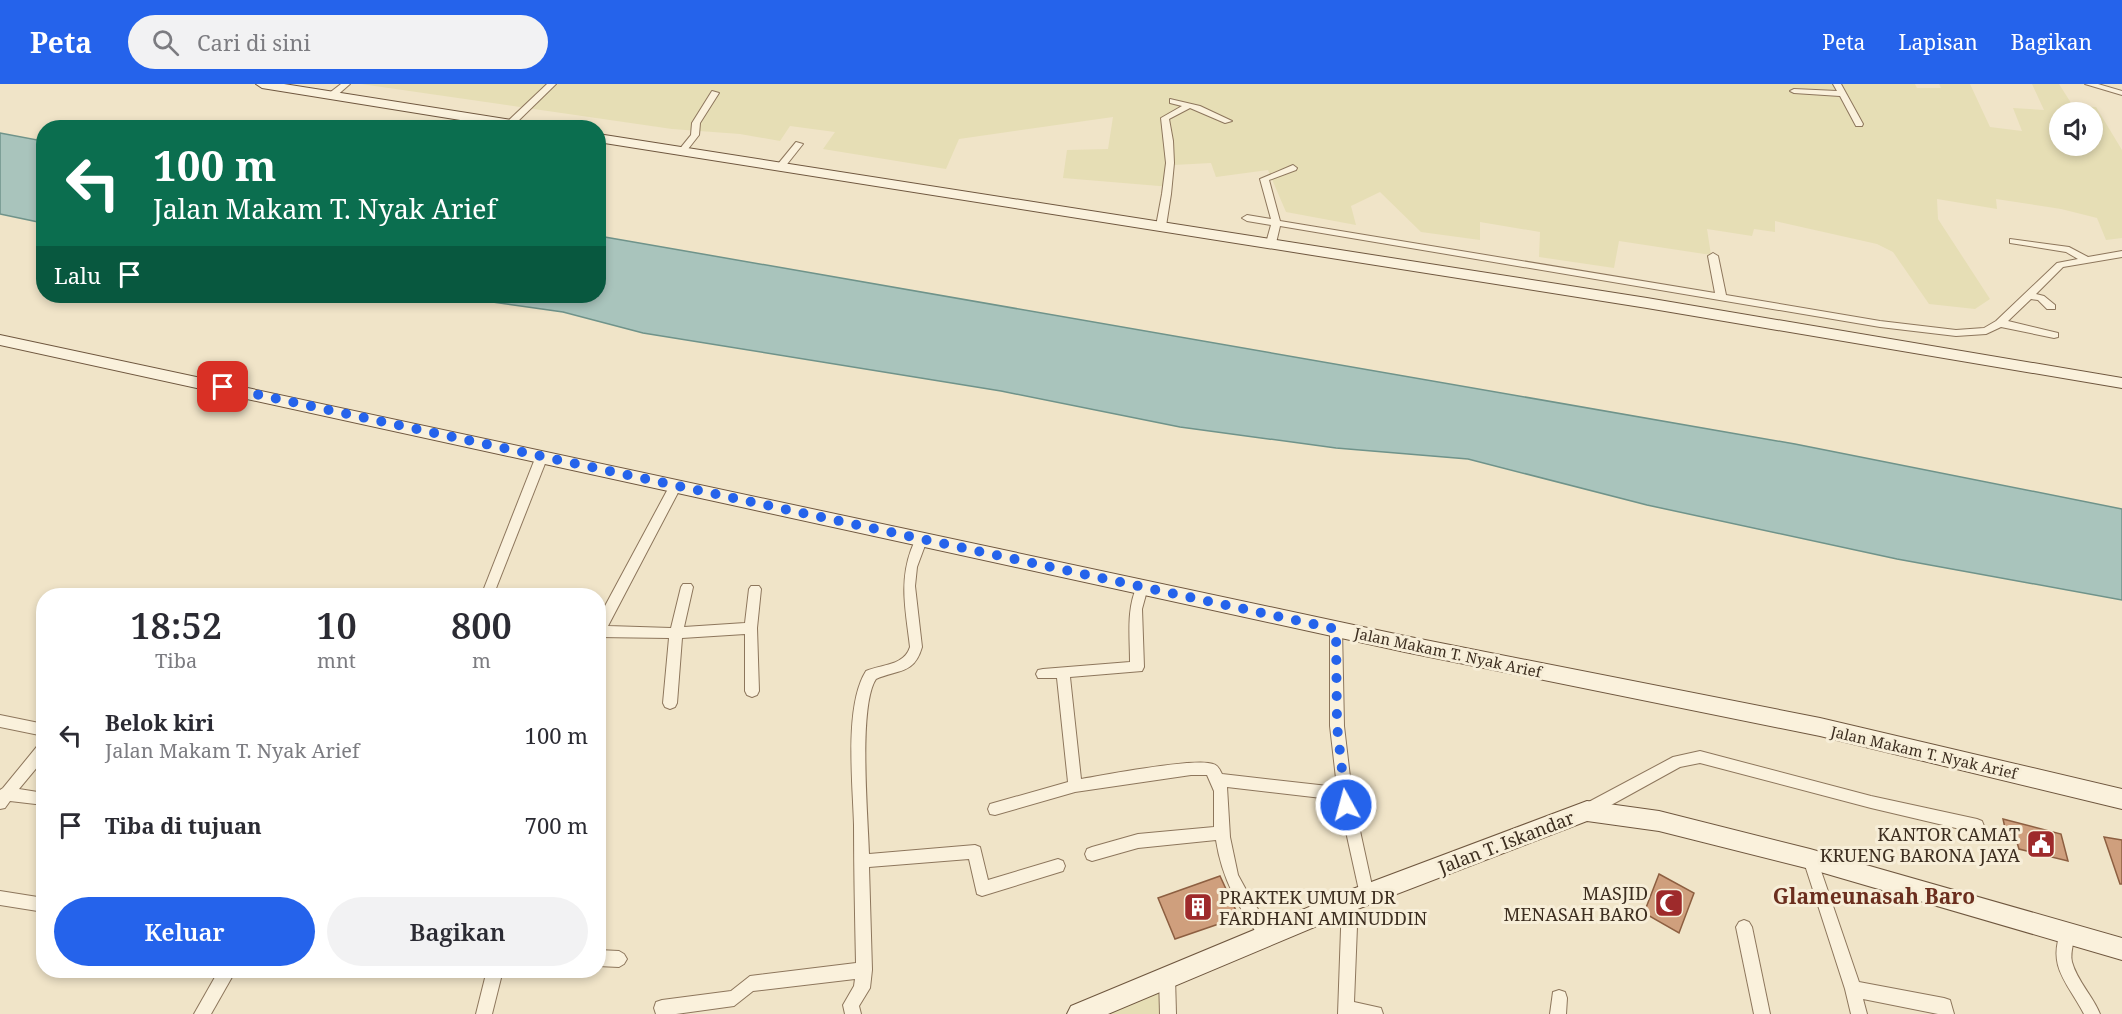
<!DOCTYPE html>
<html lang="id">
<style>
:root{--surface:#fff;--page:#f2f2f3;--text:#2b2b33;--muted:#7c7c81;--accent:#2563eb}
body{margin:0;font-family:"Noto Serif",serif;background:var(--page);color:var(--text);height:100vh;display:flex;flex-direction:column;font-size:22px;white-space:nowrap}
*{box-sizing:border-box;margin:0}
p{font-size:20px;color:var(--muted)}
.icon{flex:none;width:33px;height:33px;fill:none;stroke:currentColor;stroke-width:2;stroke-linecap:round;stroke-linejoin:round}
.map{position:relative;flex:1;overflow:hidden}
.drawer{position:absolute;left:36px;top:504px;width:570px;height:390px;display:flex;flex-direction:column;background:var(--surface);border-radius:24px;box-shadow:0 3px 9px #0003}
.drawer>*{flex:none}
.banner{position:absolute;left:36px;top:36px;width:570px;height:183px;border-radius:24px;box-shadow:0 3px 9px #0003;background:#0b6e4f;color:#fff;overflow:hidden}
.tools{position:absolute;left:2049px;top:18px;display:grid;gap:12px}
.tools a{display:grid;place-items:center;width:54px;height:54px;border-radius:50%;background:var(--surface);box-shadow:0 3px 9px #0003;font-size:30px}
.pin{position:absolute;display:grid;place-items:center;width:51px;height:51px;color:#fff;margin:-26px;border-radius:12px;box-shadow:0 3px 9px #0006}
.me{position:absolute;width:66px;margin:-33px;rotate:353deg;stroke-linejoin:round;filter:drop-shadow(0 0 4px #0008)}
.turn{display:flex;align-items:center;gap:21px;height:126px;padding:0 18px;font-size:27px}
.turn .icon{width:78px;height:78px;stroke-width:2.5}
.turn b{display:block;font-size:42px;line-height:51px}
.then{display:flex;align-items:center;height:57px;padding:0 18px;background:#0003;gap:12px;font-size:22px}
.eta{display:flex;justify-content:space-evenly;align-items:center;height:102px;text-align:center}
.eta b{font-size:36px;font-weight:600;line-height:42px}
.cta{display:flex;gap:12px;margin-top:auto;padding:12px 18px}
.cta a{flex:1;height:69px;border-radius:36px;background:var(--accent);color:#fff;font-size:24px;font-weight:600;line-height:69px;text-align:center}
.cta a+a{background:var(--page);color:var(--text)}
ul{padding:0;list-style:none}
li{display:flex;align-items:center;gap:18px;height:90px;padding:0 18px}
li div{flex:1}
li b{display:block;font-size:22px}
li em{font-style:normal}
header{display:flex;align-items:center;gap:36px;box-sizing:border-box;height:84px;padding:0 30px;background:var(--accent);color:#fff}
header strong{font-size:28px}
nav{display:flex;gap:33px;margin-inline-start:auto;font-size:21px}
.search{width:420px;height:54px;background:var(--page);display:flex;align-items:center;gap:15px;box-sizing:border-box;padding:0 21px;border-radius:33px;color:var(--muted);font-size:22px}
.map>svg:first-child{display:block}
</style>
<header>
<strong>Peta</strong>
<div class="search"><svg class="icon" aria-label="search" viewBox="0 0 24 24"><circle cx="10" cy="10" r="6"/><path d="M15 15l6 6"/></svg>Cari di sini</div>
<nav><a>Peta</a><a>Lapisan</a><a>Bagikan</a></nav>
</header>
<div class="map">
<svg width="2122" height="930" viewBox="0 0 2122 930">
<rect width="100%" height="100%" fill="#f0e4c8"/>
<g fill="#e6deb5" fill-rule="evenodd">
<path d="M361 0H1915L1917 4H1941L1939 0H1970L1990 43 2022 47 2013 24 2044 26 2032 0H2059L2073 22 2096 23 2122 66V154L2106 156 2097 134 2061 125 1996 115 1997 125 1937 115 1938 135 1990 215 1975 225 1929 220 1893 168 1877 160 1775 137V148L1754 145 1752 152 1707 145 1711 171 1619 157 1614 184 1539 173 1540 148 1480 138V156L1421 148 1380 108 1351 122 1356 141 1286 128 1268 86 1216 93 1211 79 1174 81 1171 103 1063 94 1067 66 1108 65 1113 33 959 55 946 85 823 65 835 48 790 42 780 57 740 50 672 45ZM2060 28H2092V62H2060Z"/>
<path d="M1172 901 1171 930H1099Z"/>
</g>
<g fill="#a9c4bc" stroke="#6f938a" stroke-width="1.5">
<path d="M0 49 43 57V139L0 130Z"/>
<path d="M599 152 1795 360 2122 425V516L1897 475 1647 421 1468 375 1336 364 1180 343 1001 307 643 249 563 228 450 212H598Z"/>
</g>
<g fill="#cf9f7d" stroke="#8d5f41" stroke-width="1.5">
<path d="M2003 735 2061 750 2068 777 2019 765 2016 755 2007 753Z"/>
<path d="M2104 753 2122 756V800H2120Z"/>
<path d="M1659 790 1694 809 1679 849 1644 829Z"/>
<path d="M1220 792 1239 833 1175 855 1158 814Z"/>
</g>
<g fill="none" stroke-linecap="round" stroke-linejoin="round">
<g stroke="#8d765c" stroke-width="2">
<g id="street">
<path d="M341 0H350L334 14H328V10Z"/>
<path d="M547 0H556L514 41H508V37Z"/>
<path d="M1833 0H1841L1863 40 1862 42H1856L1840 12 1794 9 1790 7 1794 5 1837 7Z"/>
<path d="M2085 0H2098L2122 7V11Z"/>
<path d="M712 7 719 9 700 39 699 51 685 69H679L678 67 691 51 692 39Z"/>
<path d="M1170 15 1200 22 1232 37 1225 39 1190 24 1169 35 1173 57 1174 79 1171 110 1166 142 1161 145 1156 142 1162 110 1166 79 1161 34 1182 22 1170 19Z"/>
<path d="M796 58 803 60 784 84H778V80Z"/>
<path d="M1293 81 1297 84 1296 86 1269 96 1280 137 1715 209 1708 172 1713 169 1718 172 1726 211 1880 237 1956 246 1984 244 1996 237 2057 179 2078 175 2066 168 2010 159V155L2069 163 2088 173 2122 167V173L2063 183 2036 210 2044 212 2055 221V225H2047L2038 216 2031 215 2008 237 2058 249V253L2054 254 2001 243 1986 250 1956 252 1880 243 1280 142 1276 159 1274 161H1268L1266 159 1271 141 1247 137 1242 134 1247 131 1271 135 1260 95Z"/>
<path d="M542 368 548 372 493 512H481L536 372Z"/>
<path d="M676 397 682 401 608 542 671 544 681 503 683 500H691L693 503 684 543 745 539 749 505 751 502H759L761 505 757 544 759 607 757 611 752 613 747 611 745 607V550L682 554 677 619 675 623 670 625 665 623 663 619 669 554 598 553V535L670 401Z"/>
<path d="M921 451 927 456 917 483 915 502 922 563C914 591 898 585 876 595 858 622 868 733 869 770L975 761 980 763 988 796 1058 775 1063 777 1065 782 1063 787 982 812 977 810 969 775 869 783 872 886 870 904 859 922 861 930H845L843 921 854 902 855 895 753 907 734 922 676 930H656L654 924 656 918 662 916 731 907 750 892 856 879C855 833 854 787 854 741 853 700 844 622 866 587 882 580 904 582 910 563 906 528 899 499 911 466 914 460 914 454 921 451Z"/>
<path d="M1142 498 1146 500 1148 503 1142 525 1144 583 1142 587 1070 593 1081 695C1104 691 1197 673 1213 680 1218 681 1220 686 1222 690L1337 703 1330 642V545L1332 541 1336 540 1340 541 1342 545 1344 642 1352 710 1374 811 1372 816 1367 818 1362 816 1360 811 1339 716 1227 703 1230 753 1238 791 1250 813 1275 851 1272 856 1267 858 1262 856C1239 825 1222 795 1216 756L1138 764 1092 777 1087 775 1085 770 1087 765 1092 763 1138 750 1214 743V707L1207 691H1191L1075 708 995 731 990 730 988 725 990 720 1068 698 1057 594H1038L1036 590 1038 586 1043 585 1130 578C1130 552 1126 524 1138 500Z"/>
<path d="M0 631 44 640V652L0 643Z"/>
<path d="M44 658V675L19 705 44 709V721L10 717 5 724 0 725V706L3 704 39 660Z"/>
<path d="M1700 667 1871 712 1977 735 1982 737 1984 742 1982 747 1977 749 1871 724 1700 679 1680 683 1593 731 1588 732 1583 731 1581 726 1583 721 1673 673Z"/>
<path d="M1810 768 1815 770 1817 775 1859 898 1944 914 1950 916 1954 930H1938L1863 915 1867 930H1851L1845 905 1803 775 1805 770Z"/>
<path d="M0 807 44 814V828L0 821Z"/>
<path d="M1350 810 1355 812 1358 817 1354 918 1381 924 1383 930H1338L1342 817 1345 812Z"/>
<path d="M1744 836 1749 838 1752 843 1770 930H1754L1736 843 1739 838Z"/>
<path d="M2067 843 2072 845C2077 855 2069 867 2072 878 2077 897 2093 912 2100 930H2084C2068 899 2046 882 2062 845Z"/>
<path d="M598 866 619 867 624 870 627 875 624 880 619 883 598 882Z"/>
<path d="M1167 885 1173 887 1175 893 1176 930H1160L1159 893 1161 887Z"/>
<path d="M219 886H236L211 930H194Z"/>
<path d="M487 886H503L492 930H476Z"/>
<path d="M1559 906 1565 908 1567 914 1566 930H1550L1553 908Z"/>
</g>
</g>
<g stroke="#6f573f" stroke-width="2">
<g id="secondary">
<path d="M256 0H284L536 40 542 44H510L262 4Z"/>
<path d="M598 50 1647 214 2122 294V304L1647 224 598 58Z"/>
<path d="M0 251 1405 552 1820 634 2122 705V725L1820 652 1405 568 0 261Z"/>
<path d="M1587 717 1659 727 1810 765 2122 854V876L1810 785 1659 747 1587 737 1355 826 1108 930H1067L1071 922 1350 806Z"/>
</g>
</g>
<use href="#street" fill="#faf1dc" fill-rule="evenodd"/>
<use href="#secondary" fill="#faf1dc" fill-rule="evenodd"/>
</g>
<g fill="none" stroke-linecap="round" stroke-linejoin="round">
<path stroke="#2563eb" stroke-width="10" stroke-dasharray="0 18" d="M223 303 1336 545 1337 642 1346 721"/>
</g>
<defs>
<g id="civic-square" transform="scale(1.5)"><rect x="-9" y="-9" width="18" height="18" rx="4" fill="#9e2a2b" stroke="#f7eed8"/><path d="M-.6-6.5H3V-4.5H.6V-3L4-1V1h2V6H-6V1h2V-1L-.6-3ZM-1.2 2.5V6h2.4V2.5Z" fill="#fff"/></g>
<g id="mosque-square" transform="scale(1.5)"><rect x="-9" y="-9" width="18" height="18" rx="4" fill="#9e2a2b" stroke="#f7eed8"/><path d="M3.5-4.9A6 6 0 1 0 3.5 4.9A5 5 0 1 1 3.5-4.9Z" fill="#fff"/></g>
<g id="building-square" transform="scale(1.5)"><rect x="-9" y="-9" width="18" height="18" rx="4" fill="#9e2a2b" stroke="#f7eed8"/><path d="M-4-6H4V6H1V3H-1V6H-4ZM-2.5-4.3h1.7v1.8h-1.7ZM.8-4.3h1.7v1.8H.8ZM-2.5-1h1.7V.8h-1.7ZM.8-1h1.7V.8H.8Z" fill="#fff"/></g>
</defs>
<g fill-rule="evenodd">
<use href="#civic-square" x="2041" y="760"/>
<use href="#mosque-square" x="1669" y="819"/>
<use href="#building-square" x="1198" y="823"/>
</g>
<g text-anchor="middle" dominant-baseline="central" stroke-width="6" stroke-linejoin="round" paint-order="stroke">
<g font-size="15" fill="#3d2e20" stroke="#f7eed8">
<text transform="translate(1448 568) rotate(12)">Jalan Makam T. Nyak Arief</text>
<text transform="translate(1924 668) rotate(13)">Jalan Makam T. Nyak Arief</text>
</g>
<g font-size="18" fill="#3d2e20" stroke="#f7eed8" text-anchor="end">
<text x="2020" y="750">KANTOR CAMAT<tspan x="2020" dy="21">KRUENG BARONA JAYA</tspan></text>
<text x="1648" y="809">MASJID<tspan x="1648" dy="21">MENASAH BARO</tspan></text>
<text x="1219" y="813" text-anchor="start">PRAKTEK UMUM DR<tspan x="1219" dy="21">FARDHANI AMINUDDIN</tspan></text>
</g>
<g font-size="18" fill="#3d2e20" stroke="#f7eed8">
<text transform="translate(1506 758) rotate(-21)">Jalan T. Iskandar</text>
</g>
<g font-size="21" font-weight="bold" fill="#6b2e1e" stroke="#f7eed8">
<text x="1874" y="812">Glameunasah Baro</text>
</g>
</g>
</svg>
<div class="tools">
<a><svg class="icon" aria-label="sound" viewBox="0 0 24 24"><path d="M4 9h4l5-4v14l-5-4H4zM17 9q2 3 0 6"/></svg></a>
</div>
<div class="pin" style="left:223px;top:303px;background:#d93025"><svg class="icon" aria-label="arrive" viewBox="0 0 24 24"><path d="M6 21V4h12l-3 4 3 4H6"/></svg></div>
<svg class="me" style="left:1346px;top:721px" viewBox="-20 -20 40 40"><circle r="17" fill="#2563eb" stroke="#fff" stroke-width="3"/><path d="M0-11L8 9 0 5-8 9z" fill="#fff"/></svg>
<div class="banner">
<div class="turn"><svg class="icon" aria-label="left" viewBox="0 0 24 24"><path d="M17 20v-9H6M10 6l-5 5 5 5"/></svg><div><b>100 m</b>Jalan Makam T. Nyak Arief</div></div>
<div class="then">Lalu<svg class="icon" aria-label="arrive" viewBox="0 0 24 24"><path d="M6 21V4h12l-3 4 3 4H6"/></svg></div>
</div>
<section class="drawer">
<div class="eta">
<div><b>18:52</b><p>Tiba</p></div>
<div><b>10</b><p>mnt</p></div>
<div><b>800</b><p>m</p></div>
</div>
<ul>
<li><svg class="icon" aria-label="left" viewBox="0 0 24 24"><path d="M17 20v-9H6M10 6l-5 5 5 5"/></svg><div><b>Belok kiri</b><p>Jalan Makam T. Nyak Arief</p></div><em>100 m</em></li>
<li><svg class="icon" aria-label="arrive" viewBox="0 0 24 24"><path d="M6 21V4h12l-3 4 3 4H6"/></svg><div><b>Tiba di tujuan</b></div><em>700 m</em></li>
</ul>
<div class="cta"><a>Keluar</a><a>Bagikan</a></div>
</section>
</div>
